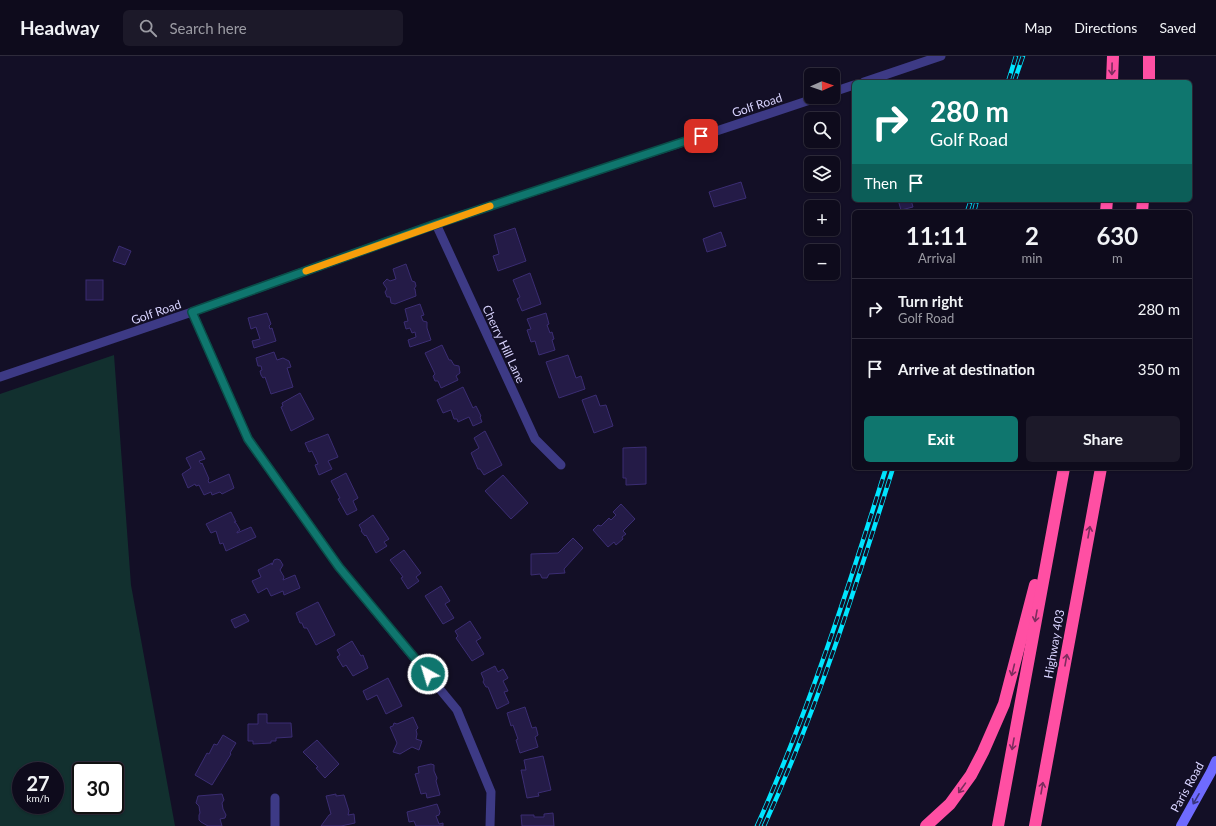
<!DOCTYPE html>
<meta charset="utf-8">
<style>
:root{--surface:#0e0b1c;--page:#1c1929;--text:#f1f3f6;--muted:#9b9ba3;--line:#2e2b3b;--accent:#0f766e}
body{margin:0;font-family:Lato,sans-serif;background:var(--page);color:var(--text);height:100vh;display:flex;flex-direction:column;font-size:15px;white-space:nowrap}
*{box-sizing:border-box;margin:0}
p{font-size:13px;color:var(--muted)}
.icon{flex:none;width:22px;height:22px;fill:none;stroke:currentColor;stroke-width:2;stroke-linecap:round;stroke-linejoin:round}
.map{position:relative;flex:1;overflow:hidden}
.side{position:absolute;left:852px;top:154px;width:340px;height:260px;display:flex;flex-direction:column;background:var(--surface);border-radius:6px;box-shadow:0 1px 3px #0004,0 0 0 1px var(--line)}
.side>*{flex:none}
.top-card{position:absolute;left:852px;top:24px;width:340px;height:122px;border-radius:6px;box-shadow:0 1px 3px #0004,0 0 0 1px var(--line);background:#0f766e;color:#fff;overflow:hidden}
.needle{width:26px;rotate:88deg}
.fabs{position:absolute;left:804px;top:12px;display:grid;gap:8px}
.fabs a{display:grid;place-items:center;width:36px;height:36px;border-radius:6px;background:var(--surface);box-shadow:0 1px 3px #0004,0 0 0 1px var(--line);font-size:20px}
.speed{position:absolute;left:12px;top:706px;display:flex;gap:8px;font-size:20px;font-weight:700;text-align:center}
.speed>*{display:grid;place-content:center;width:52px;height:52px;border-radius:50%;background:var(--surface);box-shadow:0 1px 3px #0004,0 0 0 1px var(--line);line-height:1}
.speed small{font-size:10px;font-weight:400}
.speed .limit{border:2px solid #111;border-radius:6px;background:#fff;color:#111}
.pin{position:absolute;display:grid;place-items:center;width:34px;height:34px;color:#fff;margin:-17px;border-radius:8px;box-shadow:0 2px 6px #0006}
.me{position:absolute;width:44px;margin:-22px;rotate:321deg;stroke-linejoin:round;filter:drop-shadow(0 0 3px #0008)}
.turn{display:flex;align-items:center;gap:14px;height:84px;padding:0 12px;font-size:18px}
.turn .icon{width:52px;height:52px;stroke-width:2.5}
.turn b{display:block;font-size:28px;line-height:34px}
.then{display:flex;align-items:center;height:38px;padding:0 12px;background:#0003;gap:8px;font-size:15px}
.eta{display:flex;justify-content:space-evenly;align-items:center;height:68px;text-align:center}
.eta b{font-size:24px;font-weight:700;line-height:28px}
.cta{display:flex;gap:8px;margin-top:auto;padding:8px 12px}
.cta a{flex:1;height:46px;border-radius:6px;background:var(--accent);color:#fff;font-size:16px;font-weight:700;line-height:46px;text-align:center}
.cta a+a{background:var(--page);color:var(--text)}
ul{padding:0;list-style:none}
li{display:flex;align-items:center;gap:12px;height:60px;padding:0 12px;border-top:1px solid var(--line)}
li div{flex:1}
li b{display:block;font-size:15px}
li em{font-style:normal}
header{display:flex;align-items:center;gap:24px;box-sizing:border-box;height:56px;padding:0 20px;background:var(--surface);border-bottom:1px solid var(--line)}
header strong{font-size:19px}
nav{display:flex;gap:22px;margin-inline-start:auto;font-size:14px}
.search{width:280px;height:36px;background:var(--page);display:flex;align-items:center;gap:10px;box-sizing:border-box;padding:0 14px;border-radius:6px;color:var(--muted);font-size:15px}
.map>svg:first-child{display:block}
</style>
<header>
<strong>Headway</strong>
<div class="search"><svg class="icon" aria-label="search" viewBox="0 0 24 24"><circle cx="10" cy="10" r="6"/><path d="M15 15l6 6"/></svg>Search here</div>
<nav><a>Map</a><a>Directions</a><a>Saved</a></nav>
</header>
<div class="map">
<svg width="1216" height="770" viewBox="0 0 1216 770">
<rect width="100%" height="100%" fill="#130f26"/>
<path fill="#12302f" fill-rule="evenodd" d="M114 299 131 529 175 770H0V338ZM21 715H55V749H21ZM81 715H115V749H81Z"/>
<g fill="#241b47" stroke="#3b2d73">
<path d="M741 126 746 142 714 151 709 136Z"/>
<path d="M898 144H911L913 151 901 154Z"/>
<path d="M515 172 526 205 498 215 493 200 499 198 494 179Z"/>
<path d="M721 176 726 190 707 196 703 183Z"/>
<path d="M119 190 131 195 125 209 113 205Z"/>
<path d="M406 208 412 225 415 226 416 230 414 233H415L416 240 395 248 391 247 390 241H387L385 236 387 233 383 227 387 223 390 225 396 223 393 213Z"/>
<path d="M530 217 541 248 522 255 517 243 520 241 513 224Z"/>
<rect x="86" y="224" width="17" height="20"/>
<path d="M420 248 424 259 421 260 423 265 427 266V272L431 284 410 291 408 284 416 281 415 276 412 277 410 272 406 273 404 266 408 265 405 253Z"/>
<path d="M267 257 271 268 269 270 270 273 272 272 276 285 254 292 252 285 260 283 256 271 251 273 248 262Z"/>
<path d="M546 257 549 268 547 269 550 277 552 276 554 283 552 284 555 294 539 299 535 285 531 286 527 274 531 273 527 263Z"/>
<path d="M442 289 449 304H451L454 309 459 310 460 317 456 320 458 324 441 332 438 325H435L433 320 435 318 425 297Z"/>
<path d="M274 296 277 304 283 302 289 305 291 311 287 312 293 331 271 338 265 321 263 322 261 319 260 315 262 314 261 310H258L256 302Z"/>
<path d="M568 299 576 322 581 320 585 333 559 342 546 306Z"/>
<path d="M463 331 473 352 476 350 481 360 480 361 482 366 473 370 469 361 458 366 457 363H454L451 354 443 357 437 344Z"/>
<path d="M300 337 314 363 291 375 281 351 283 350 282 347Z"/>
<path d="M596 339 600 350 606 349 613 370 594 377 582 344Z"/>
<path d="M485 375 502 409 484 419 480 413H478L471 397 479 392 474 382Z"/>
<path d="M328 378 338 401 328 405 332 413 319 419 315 409 318 408 312 395 309 396 305 387Z"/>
<path d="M646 391V428L626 429V422H623V392Z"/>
<path d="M201 395 205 403 199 405 201 408 202 407 209 423 208 424 209 427 229 418 234 432 222 438 220 436 212 439 211 436 204 439 199 429 196 430 195 428 188 432 182 418 191 412 186 402Z"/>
<path d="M346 417 358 442 353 445 357 454 347 459 338 443 340 442 331 425Z"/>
<path d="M503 419 528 447 511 463 485 435Z"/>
<path d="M621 448 635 463 623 475 626 478 622 481 623 483 616 489 614 486 608 491 593 474 598 469 601 470 609 462 611 464 616 459 613 456Z"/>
<path d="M231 456 236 466H234L236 467 240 474 237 476V477L251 471 256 481 226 495 223 487 220 488 216 475 211 477 206 468Z"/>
<path d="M373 459 389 483 384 486 387 490 376 497 366 479 365 480 361 475 362 474 359 469Z"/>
<path d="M573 482 583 492 564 513 565 517 549 518 547 522H542L540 518 531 519V498L558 497Z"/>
<path d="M404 494 421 517 416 521 419 525 408 533 401 522 403 521 390 504Z"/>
<path d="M277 503 280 504 283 509 280 514 284 521 283 524 295 519 300 532 284 539 283 535 271 540 267 532 258 537 252 525 261 521 258 514 272 507V509L274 504Z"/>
<path d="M441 530 450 545 445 548 454 562 443 568 425 540Z"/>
<path d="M318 546 335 579 316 589 307 572H304L302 567H300L296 557Z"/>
<path d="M245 558 249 565 235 572 231 564Z"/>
<path d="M470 565 481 582 476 585 484 598 472 605 456 582 458 580 455 575Z"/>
<path d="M352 585 361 600 363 599 368 612 353 620 346 609 343 611 337 601 340 599 337 594Z"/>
<path d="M495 610 498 616 503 613 508 622 503 625 508 635 504 636 509 647 497 653 488 631H486L483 626 484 624 481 617Z"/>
<path d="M388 622 402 650 386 658 377 639 367 644 363 635Z"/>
<path d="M525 651 532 672 536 671 538 679 535 681 538 691 520 697 516 684 518 683 513 669 511 670 507 657Z"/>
<path d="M258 658H267V667H291L292 681 276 682V685H271V687L253 688V685H248V668H258Z"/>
<path d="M413 661 418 672 416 674 417 678 416 683 422 685 419 694 412 691 400 698 393 696 397 687 390 671 393 670 394 667 397 668Z"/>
<path d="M223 679 236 687 230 697 231 698 212 729 195 719 207 697 209 698 214 688 217 689Z"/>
<path d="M317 684 339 708 325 722 316 712 318 711 303 696Z"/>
<path d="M543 700 551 734 538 737 539 740 527 742 521 714H526L524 704Z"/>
<path d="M431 708 434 709V715L437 722 436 725 440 739 427 742 426 737 421 738 415 718 419 717 418 711Z"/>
<path d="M222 738 224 744 222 747 223 753 226 759 225 762 220 763 222 770H208L201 766 199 764V759L200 757 199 750 196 747 198 740Z"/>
<path d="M336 738V740L344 739 349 755 348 759 354 758 355 767 341 770H321L329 759 331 758 326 740Z"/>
<path d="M437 748 440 756 439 759 436 760 439 768 443 767V770H416L414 765 409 766 407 756Z"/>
<path d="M553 757 554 770H522L521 759H534V761H544V758Z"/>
</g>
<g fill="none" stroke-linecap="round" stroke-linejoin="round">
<g stroke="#3d3a85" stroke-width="9">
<path d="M864 26 941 0"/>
<path d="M833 36 854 29"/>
<path d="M436 168 535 383 561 409"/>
<path d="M192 256 248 383 339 511 457 654 491 736 490 770"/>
<path d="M0 321 192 256 436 168 819 41"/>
<path d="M275 742V770"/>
</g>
<path stroke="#6f6bff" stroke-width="10" d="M1181 770 1211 716 1216 705"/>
<g stroke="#ff4fa3" stroke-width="12">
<path d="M1149 0V26"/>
<path d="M1112 26 1113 0"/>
<path d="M1106 156 1107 144"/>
<path d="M1142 156 1143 144"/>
<path d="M926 770 950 748 971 719 983 696 1004 648 1035 529"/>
<path d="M998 770 1064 412"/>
<path d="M1035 770 1101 412"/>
</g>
<g stroke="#00e5ff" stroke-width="4.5">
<g id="rail">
<path d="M1008 26 1016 0"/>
<path d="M1014 26 1023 0"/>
<path d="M967 156 971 144"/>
<path d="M974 156 977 144"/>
<path d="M757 770C809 654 848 533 886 412"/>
<path d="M764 770C817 654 855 533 893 412"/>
</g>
</g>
<use href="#rail" stroke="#130f26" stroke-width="3" stroke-dasharray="9" stroke-linecap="butt"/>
</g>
<defs><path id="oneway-shaft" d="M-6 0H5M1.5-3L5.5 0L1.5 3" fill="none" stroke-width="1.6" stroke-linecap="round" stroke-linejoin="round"/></defs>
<g stroke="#7d2c5e">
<use href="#oneway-shaft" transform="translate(1112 13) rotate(91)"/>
<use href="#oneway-shaft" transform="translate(1089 476) rotate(-80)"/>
<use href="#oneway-shaft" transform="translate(1036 560) rotate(100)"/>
<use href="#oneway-shaft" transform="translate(1066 604) rotate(-80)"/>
<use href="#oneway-shaft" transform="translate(1013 614) rotate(104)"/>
<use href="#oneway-shaft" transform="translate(1013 688) rotate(100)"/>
<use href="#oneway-shaft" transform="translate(962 732) rotate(126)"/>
<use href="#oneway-shaft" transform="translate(1042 732) rotate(-80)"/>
</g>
<use stroke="#38347d" href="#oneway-shaft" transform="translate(1196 743) rotate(120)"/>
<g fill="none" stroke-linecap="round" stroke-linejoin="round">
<g stroke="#0a4d48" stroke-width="10">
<path id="route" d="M428 618 339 511 248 383 192 256 436 168 701 80"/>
</g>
<use href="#route" stroke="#0f766e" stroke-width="7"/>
<path stroke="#f59e0b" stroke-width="7" d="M306 215 490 150"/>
</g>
<g text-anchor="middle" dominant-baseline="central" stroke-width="3" stroke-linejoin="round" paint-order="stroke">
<g font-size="12" fill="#d9d4ff" stroke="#130f26">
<text transform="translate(757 49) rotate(-18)">Golf Road</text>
<text transform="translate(156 256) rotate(-19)">Golf Road</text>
<text transform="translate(504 288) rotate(65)">Cherry Hill Lane</text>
<text transform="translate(1054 588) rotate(-80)">Highway 403</text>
<text transform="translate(1187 731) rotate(-61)">Paris Road</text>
</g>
</g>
</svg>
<div class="fabs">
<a><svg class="needle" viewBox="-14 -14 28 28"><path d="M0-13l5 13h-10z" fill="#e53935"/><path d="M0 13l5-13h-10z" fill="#9b9ba3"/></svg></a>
<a><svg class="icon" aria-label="search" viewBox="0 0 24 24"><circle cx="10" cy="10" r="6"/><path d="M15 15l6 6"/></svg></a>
<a><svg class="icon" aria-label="layers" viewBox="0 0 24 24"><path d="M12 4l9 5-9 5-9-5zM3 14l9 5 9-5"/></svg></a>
<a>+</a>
<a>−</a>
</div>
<div class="speed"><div>27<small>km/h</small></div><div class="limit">30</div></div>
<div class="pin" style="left:701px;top:80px;background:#d93025"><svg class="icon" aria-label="arrive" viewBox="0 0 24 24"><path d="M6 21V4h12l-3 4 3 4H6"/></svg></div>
<svg class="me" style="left:428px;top:618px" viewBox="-20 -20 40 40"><circle r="17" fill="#0f766e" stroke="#fff" stroke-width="3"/><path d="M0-11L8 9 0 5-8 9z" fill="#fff"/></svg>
<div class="top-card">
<div class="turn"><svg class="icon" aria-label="right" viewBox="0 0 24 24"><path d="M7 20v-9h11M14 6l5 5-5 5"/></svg><div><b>280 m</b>Golf Road</div></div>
<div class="then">Then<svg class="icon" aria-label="arrive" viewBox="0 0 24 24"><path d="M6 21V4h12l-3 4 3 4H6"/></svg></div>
</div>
<section class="side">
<div class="eta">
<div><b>11:11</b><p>Arrival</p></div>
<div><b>2</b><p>min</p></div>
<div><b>630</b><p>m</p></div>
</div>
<ul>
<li><svg class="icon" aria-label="right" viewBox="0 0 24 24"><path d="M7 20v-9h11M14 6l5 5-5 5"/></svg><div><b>Turn right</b><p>Golf Road</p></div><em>280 m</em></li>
<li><svg class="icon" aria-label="arrive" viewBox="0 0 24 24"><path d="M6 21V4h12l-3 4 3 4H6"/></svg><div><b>Arrive at destination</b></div><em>350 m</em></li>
</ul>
<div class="cta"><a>Exit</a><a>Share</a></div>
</section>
</div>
